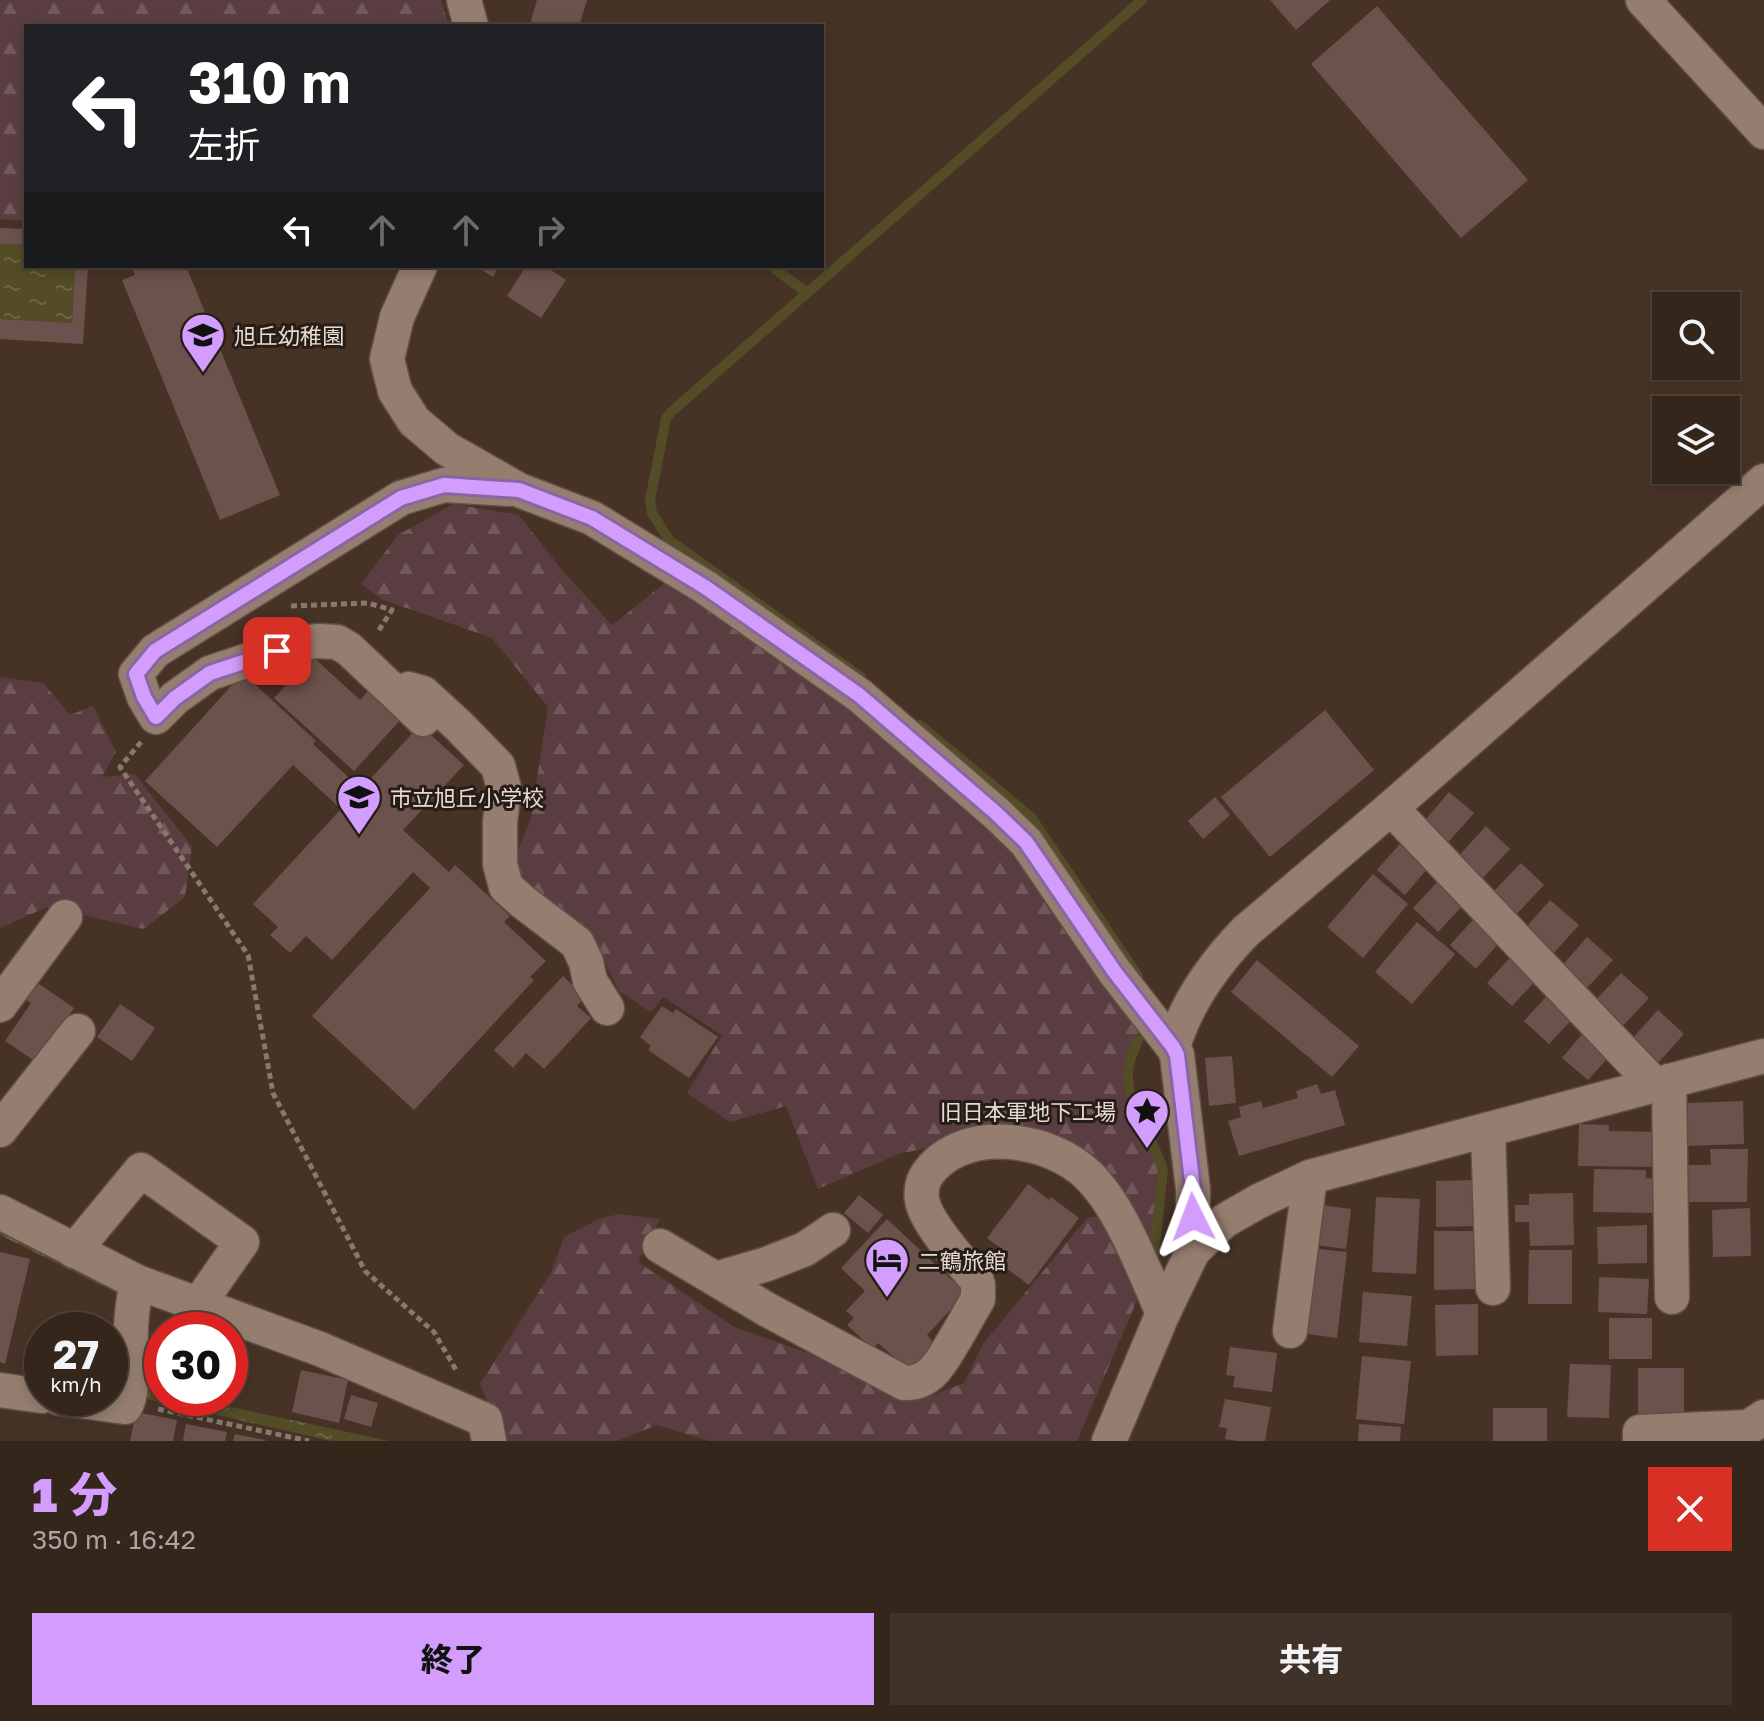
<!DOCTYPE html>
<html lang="ja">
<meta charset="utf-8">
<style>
:root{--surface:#35261c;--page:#403229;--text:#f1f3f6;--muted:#aaa5a3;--line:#4f433b;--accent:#d29dfd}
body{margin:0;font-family:"Golos Text","Noto Sans JP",sans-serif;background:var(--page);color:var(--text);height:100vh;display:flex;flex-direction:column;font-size:30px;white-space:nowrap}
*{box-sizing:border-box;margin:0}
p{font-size:26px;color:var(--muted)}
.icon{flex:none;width:44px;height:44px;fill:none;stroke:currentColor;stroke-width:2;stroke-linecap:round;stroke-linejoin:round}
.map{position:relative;height:1441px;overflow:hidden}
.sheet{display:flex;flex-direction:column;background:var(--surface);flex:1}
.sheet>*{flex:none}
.top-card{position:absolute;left:24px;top:24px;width:800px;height:244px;border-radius:0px;box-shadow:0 4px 12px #0003,0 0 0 2px var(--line);background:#202124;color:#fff;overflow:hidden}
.buttons{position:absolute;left:1652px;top:292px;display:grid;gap:16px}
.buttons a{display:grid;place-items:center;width:88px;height:88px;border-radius:0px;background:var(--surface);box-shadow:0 4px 12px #0003,0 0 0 2px var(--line);font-size:40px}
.speed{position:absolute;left:24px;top:1312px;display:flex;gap:16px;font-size:40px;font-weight:700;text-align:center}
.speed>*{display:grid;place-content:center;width:104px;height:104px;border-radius:50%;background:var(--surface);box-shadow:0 4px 12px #0003,0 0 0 2px var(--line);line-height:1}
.speed small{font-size:20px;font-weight:400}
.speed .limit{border:12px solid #d22;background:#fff;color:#111}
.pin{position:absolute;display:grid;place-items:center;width:68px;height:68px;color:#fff;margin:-34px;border-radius:16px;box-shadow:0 4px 12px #0006}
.me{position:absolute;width:88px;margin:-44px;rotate:357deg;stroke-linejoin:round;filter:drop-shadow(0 0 6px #0008)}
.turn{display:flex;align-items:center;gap:28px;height:168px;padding:0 32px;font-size:36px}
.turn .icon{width:104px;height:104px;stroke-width:2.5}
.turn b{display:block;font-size:56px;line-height:68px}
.lanes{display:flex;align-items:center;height:76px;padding:0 32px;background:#0003;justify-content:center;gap:40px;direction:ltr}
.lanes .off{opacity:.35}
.round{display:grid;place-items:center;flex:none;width:84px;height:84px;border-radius:0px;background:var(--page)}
.head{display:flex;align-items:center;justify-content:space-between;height:136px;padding:0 32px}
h1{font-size:48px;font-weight:800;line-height:60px;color:var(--accent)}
.cta{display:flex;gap:16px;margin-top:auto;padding:16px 32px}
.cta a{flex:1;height:92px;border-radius:0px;background:var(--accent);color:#111;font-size:32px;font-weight:800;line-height:92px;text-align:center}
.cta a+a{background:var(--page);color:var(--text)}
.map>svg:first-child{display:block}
</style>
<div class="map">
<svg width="1764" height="1441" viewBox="0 0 1764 1441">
<defs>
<pattern id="forest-firs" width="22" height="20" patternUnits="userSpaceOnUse" patternTransform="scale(2)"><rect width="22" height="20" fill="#5a3d40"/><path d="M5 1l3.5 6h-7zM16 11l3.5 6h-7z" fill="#72585b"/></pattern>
<pattern id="water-ripples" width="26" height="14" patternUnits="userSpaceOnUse" patternTransform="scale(2)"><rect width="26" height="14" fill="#534c27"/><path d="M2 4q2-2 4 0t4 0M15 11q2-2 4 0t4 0" fill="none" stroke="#6c6545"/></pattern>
</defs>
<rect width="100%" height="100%" fill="#473326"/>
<g fill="url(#forest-firs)">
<path d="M0 0H441L449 26H26V221L0 219Z"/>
<path d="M453 504 519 515 562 570 612 625 666 582 851 702 1016 852 1136 1017 1139 1031 1124 1067V1092L1158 1169 1148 1274 1077 1441H709L657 1425 617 1441H504L480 1384 551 1273 564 1237 599 1219 619 1214 660 1219 638 1262 734 1327 819 1357 896 1397 933 1395 964 1383 983 1344 1088 1217H1124L1115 1189 991 1135 898 1154 818 1189 786 1106 730 1122 687 1093 722 1035 663 997 651 1012 619 991 598 948 524 892 517 853 531 818 548 707 492 638 381 599 361 584 398 535Z"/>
<path d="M0 677 43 683 70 715 93 706 116 752 102 777 135 774 192 847 185 897 144 929 47 907 0 928Z"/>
</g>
<g fill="url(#water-ripples)">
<path d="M0 244 26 245V266H75L72 323 0 319Z"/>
<path d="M0 1223 127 1286 142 1310 155 1391 162 1392V1398H189L389 1441H332L130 1395 110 1393V1384L142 1389 123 1296 0 1235Z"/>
</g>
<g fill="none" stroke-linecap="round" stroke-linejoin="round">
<g stroke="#534c27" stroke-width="10">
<path d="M771 266 807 293"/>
<path d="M861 677 669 540 652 513 650 500 666 419 670 413 1142 0"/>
<path d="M920 725 1031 817 1138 976"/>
<path d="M1138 1040C1134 1050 1129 1060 1128 1070 1125 1104 1153 1137 1163 1170L1153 1264"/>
</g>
</g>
<g fill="#6c524c">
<path d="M537 0H587L579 26H536L530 24Z"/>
<path d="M1270 0H1330L1296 30Z"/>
<path d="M1377 6 1528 180 1461 238 1311 64Z"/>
<path d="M0 228 26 229V245L0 244Z"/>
<path d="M75 266H88L83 344 0 339V319L72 323Z"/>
<path d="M131 266H186L280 495 220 520 122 280 135 275Z"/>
<path d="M475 266H499L493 277Z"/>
<path d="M526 266H545L566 280 541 318 507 296Z"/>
<path d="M312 656 360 700 370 689 402 718 354 771 274 698Z"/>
<path d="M243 673 316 741 313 744 361 789 420 725 464 765 403 830 449 872 455 865 510 916 504 922 546 961 530 977 534 980 414 1110 312 1016 430 888 413 872 332 960 306 936 290 953 270 935 278 927 253 904 341 809 293 765 217 847 145 781Z"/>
<path d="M1325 710 1374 770 1270 857 1221 797Z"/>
<path d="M1449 792 1474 813 1445 846 1421 825Z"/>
<path d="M1215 797 1230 815 1203 839 1188 821Z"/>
<path d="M1486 826 1510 849 1479 882 1455 860Z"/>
<path d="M1405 838 1433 862 1405 895 1377 870Z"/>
<path d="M1521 863 1544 885 1512 919 1489 896Z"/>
<path d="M1373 874 1408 904 1363 958 1327 927Z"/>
<path d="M1444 875 1469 899 1438 932 1413 908Z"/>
<path d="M1550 900 1579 925 1552 955 1523 931Z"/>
<path d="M1480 912 1506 935 1476 969 1450 945Z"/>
<path d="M1417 922 1455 954 1412 1004 1375 972Z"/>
<path d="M1587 937 1613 960 1586 989 1561 967Z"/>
<path d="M1517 950 1542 974 1512 1006 1487 983Z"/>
<path d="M1257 960 1359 1046 1332 1077 1231 992Z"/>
<path d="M1621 973 1649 998 1621 1028 1593 1003Z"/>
<path d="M563 976 585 997 577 1006 591 1018 544 1069 526 1053 513 1068 494 1050Z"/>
<path d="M29 977 74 1008 36 1062 5 1041 31 1003 17 994Z"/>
<path d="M1554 988 1579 1012 1549 1044 1524 1021Z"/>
<path d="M120 1004 155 1028 132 1061 97 1037Z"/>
<path d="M662 1006 673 1013 676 1009 718 1037 689 1078 648 1050 651 1046 640 1037Z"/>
<path d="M1658 1010 1684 1034 1657 1064 1631 1040Z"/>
<path d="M1589 1026 1616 1049 1588 1080 1562 1058Z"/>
<path d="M1232 1056 1236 1103 1209 1106 1205 1058Z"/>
<path d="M1317 1084 1321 1094 1335 1090 1345 1125 1239 1156 1228 1121 1241 1117 1239 1107 1261 1101 1263 1108 1298 1098 1296 1091Z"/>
<path d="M1743 1101 1744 1144 1688 1146 1687 1103Z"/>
<path d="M1579 1124 1609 1125V1131L1664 1132V1167L1578 1166Z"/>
<path d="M1710 1149H1748L1747 1202H1686L1685 1165H1711Z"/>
<path d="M1594 1169 1646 1170V1178L1658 1179 1657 1213 1593 1212Z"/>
<path d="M1480 1180V1226L1436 1227V1181Z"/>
<path d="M1028 1184 1049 1200 1051 1197 1079 1218 1029 1285 999 1263 1007 1253 987 1238Z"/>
<path d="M1573 1193 1574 1245 1530 1246 1529 1222H1515V1205H1529V1194Z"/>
<path d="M859 1195 883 1215 868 1233 844 1213Z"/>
<path d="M1376 1197 1420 1199 1416 1274 1372 1272Z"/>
<path d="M1321 1205 1351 1209 1346 1249 1316 1245Z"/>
<path d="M1750 1208 1751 1256 1713 1257 1712 1210Z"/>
<path d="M887 1219 966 1293 927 1335 936 1345 906 1377 890 1362 894 1357 878 1343 873 1349 847 1325 854 1318 846 1311 865 1291 841 1268Z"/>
<path d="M1647 1225V1263L1598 1264 1597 1227Z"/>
<path d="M1434 1231H1476V1289L1434 1290Z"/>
<path d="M1318 1249 1347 1252 1337 1338 1308 1334Z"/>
<path d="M1529 1250H1572V1304H1528Z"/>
<path d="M0 1252 30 1259 5 1364 0 1362Z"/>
<path d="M1599 1277 1649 1279 1647 1314 1598 1312Z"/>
<path d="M1363 1292 1412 1296 1407 1346 1359 1342Z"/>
<path d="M1478 1304V1355L1436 1356 1435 1305Z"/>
<rect x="1609" y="1318" width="43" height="41"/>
<path d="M1230 1347 1277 1353 1272 1392 1233 1387 1235 1376 1226 1375Z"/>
<path d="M1362 1356 1411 1361 1404 1424 1356 1419Z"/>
<path d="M1570 1364 1611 1365 1609 1418 1567 1417Z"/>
<rect x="1638" y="1368" width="46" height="50"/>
<path d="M301 1370 348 1380 339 1423 292 1412Z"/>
<path d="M351 1395 378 1403 371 1427 344 1419Z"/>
<path d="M1225 1399 1271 1407 1265 1441H1237L1225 1439 1227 1428 1219 1427Z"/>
<rect x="1493" y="1408" width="54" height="33"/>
<path d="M136 1412 177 1420 173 1441H130Z"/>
<path d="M186 1424 227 1432 225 1441H183Z"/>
<path d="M1359 1424 1401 1427 1400 1441H1358Z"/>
<path d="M235 1434 265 1440V1441H233Z"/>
</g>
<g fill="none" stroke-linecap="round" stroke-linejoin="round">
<g stroke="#605045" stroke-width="37">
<g id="minor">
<path d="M464 0 471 26"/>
<path d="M1643 0 1764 132"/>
<path d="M420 266 397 317 387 359 395 391 414 421 447 449 519 490 592 518 705 587 859 695 996 813 1026 842 1114 971 1173 1047 1177 1055 1193 1189V1251"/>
<path d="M409 689 423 693 459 726 498 766 504 788 500 822V864L506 887 523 902 577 943 586 962 590 981 607 1008"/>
<path d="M423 719 349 649 337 642 319 641 300 643 210 673 175 698 156 717 144 697 136 674 155 651 401 498 444 485 510 489"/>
<path d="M1391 808 1654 1084"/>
<path d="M0 1005 65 917"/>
<path d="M1173 1047C1186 1003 1214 964 1246 931L1391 808 1764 481"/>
<path d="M1669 1081 1672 1297"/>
<path d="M0 1130 78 1031"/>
<path d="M1488 1130 1493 1288"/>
<path d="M0 1212 137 1282 320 1349 485 1420 489 1441"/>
<path d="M660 1246 766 1309 904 1383C932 1384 942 1360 955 1339 963 1326 970 1312 978 1299V1285L976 1279C960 1260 926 1223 922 1200 920 1186 924 1177 933 1167 971 1126 1051 1139 1088 1175 1121 1207 1144 1271 1163 1313"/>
<path d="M74 1251 141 1170 242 1242 198 1305"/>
<path d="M716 1279 767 1264 805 1249 833 1230"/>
<path d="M1290 1331 1310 1177"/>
<path d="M0 1390 42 1396"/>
<path d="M59 1398 125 1407C136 1390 130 1347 131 1326 132 1311 134 1296 137 1282"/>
<path d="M1109 1441 1163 1313 1193 1251 1224 1221 1259 1201 1310 1177 1764 1056"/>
<path d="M1640 1441V1432L1749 1427 1764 1417"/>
</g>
</g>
<g stroke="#89786d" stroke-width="5" stroke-dasharray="6 4" stroke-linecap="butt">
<path d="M291 606 368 603 392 610 377 633"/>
<path d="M141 742 120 767 248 955 273 1093 365 1271 434 1332 456 1370"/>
<path d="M158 1409 309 1441"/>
</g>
<use href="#minor" stroke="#957e6f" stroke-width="34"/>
</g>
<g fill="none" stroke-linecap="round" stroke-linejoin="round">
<g stroke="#8866a4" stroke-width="20">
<path id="route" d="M277 651 210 673 175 698 156 717 144 697 136 674 155 651 401 498 444 485 519 490 592 518 705 587 859 695 996 813 1026 842 1114 971 1173 1047 1177 1055 1193 1189V1217"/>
</g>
<use href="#route" stroke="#d29dfd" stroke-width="14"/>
</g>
<defs>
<g id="school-pin" transform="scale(2.3)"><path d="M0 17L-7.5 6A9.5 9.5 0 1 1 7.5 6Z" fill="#d29dfd" stroke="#261d17"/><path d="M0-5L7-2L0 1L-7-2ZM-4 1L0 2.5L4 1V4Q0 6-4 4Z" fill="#111"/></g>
<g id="sight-pin" transform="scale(2.3)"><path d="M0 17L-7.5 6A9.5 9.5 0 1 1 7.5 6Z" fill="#d29dfd" stroke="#261d17"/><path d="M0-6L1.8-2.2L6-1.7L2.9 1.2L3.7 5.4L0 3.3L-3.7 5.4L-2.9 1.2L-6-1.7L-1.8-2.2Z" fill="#111"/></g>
<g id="hotel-pin" transform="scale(2.3)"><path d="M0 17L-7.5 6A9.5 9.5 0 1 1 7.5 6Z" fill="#d29dfd" stroke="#261d17"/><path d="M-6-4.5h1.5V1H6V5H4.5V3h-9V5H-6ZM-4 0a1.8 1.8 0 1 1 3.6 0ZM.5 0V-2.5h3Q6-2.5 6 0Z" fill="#111"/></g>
</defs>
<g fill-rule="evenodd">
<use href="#school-pin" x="203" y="335"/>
<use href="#school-pin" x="359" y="797"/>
<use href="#sight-pin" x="1147" y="1111"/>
<use href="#hotel-pin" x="887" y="1260"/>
</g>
<g text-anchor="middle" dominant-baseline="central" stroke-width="6" stroke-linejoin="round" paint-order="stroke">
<g font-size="22" fill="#e7dad2" stroke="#261d17" text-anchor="start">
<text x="234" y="335">旭丘幼稚園</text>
<text x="390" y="797">市立旭丘小学校</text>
<text x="1116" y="1111" text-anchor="end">旧日本軍地下工場</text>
<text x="918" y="1260">二鶴旅館</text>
</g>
</g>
</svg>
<div class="buttons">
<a><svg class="icon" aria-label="search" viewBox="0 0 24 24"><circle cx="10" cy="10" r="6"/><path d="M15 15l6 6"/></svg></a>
<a><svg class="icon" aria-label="layers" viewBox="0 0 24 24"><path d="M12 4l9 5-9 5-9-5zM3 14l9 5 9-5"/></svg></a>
</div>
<div class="speed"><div>27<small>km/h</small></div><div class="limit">30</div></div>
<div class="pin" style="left:277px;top:651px;background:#d93025"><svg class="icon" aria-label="arrive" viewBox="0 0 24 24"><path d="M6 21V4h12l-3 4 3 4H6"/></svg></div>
<svg class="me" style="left:1193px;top:1217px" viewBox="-20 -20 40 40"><path d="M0-17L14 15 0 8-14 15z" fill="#d29dfd" stroke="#fff" stroke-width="4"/></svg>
<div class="top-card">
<div class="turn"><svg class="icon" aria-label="left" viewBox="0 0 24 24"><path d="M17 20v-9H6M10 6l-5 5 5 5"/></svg><div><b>310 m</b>左折</div></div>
<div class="lanes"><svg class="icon" aria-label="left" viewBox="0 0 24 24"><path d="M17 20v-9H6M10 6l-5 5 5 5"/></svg><svg class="icon off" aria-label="ahead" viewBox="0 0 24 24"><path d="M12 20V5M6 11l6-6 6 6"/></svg><svg class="icon off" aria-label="ahead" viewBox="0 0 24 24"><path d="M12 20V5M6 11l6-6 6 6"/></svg><svg class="icon off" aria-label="right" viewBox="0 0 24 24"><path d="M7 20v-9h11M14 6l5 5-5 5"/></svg></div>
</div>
</div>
<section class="sheet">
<div class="head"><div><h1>1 分</h1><p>350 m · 16:42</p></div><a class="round" style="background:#d93025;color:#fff"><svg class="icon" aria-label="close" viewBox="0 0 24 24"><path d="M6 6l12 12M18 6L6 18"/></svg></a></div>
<div class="cta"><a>終了</a><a>共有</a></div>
</section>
